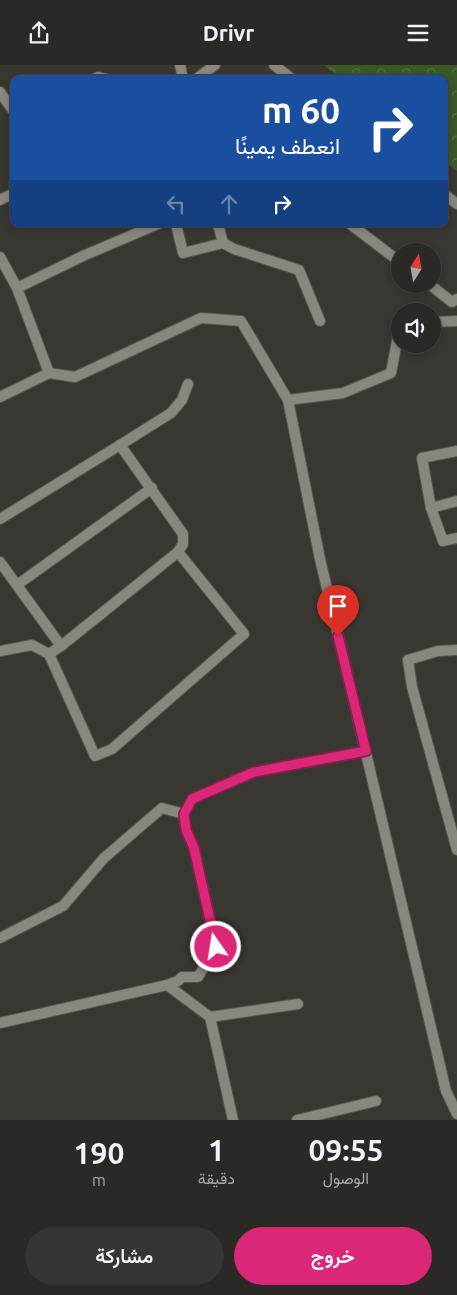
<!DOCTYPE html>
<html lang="ar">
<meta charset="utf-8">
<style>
:root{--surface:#2b2925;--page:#373532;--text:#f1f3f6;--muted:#a6a6a7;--line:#474542;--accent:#db2777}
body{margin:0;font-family:Ubuntu,Vazirmatn,sans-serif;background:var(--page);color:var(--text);direction:rtl;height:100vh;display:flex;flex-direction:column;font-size:19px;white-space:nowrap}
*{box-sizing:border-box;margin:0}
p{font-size:16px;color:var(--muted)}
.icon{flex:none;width:28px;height:28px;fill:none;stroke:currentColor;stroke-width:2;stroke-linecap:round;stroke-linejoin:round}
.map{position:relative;height:1055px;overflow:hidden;direction:ltr}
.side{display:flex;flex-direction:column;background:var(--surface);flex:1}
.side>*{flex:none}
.hud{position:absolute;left:10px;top:10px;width:438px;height:152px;border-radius:10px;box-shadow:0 2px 8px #0003,0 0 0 1px var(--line);direction:rtl;background:#1a4fa0;color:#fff;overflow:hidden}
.needle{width:32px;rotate:11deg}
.tools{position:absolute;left:391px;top:178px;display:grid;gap:10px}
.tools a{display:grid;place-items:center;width:50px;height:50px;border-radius:50%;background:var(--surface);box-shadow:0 2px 8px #0003,0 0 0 1px var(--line);font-size:25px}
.pin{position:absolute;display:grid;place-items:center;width:42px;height:42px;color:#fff;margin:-51px -21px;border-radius:50% 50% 50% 0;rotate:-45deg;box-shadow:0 0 5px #0007}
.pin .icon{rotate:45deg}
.me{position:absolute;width:55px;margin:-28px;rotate:347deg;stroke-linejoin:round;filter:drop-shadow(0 0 4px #0008)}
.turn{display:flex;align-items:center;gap:18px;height:105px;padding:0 25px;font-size:22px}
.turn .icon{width:65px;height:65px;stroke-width:2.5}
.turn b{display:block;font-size:35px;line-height:42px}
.lanes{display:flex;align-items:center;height:48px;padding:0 25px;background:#0003;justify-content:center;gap:25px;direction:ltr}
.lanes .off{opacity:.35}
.eta{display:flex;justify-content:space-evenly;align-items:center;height:85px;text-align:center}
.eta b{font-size:30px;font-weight:600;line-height:35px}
.action{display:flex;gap:10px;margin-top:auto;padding:10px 25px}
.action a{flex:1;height:58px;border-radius:30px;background:var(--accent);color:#fff;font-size:20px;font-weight:600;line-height:58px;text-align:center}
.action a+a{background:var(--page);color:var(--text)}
header{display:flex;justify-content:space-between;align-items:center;height:65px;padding:0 25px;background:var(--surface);font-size:22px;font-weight:600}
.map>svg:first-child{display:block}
</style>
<header><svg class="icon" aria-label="menu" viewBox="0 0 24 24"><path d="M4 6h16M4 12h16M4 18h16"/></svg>Drivr<svg class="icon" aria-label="share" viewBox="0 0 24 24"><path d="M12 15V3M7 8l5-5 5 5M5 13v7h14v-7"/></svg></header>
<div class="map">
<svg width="457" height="1055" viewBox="0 0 457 1055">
<defs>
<pattern id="forest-crowns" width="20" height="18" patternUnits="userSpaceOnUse" patternTransform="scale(1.25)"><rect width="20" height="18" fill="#385826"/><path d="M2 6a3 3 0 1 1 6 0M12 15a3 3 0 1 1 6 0" fill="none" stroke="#557046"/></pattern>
</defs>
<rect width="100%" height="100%" fill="#393731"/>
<path fill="url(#forest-crowns)" d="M324 0H457V106L444 96V14H341Z"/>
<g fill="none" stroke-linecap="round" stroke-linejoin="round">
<g stroke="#585550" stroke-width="12">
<g id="service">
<path d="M180 0 183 14"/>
<path d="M274 0 292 14"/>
<path d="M94 14 98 12 106 14"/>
<path d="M196 14 215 0"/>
<path d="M0 27 14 47"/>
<path d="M444 129 457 139"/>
<path d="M0 135 14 128"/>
<path d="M158 159 85 190 17 223 49 308 75 312 201 253 241 256 288 335 320 494 446 1026 457 1049"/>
<path d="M176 159 183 188 223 178 234 184 299 205 320 256"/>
<path d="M218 159 223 178"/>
<path d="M350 159 400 197"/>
<path d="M0 192 17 223"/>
<path d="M429 219 452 237 457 234"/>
<path d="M432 257 457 256"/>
<path d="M0 332 49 308"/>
<path d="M288 335 343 328 391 308 400 260"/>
<path d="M120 380 171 348 182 335 188 319"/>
<path d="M457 386 422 393 431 443 443 476 457 473"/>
<path d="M431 443 457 436"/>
<path d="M0 454 120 380 183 469V479L178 487"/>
<path d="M0 497 61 581"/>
<path d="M17 520 152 423"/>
<path d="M457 585 438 586 408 595 412 622 457 785"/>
<path d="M0 586 32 580 49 589 95 691 112 684 244 569 178 487 61 581 49 589"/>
<path d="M0 873 63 841 104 793 162 743 184 749"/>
<path d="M167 920 210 952 233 1055"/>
<path d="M210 952 298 939"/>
<path d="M0 958 167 920 178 916 182 912H198L216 882 194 783 186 765 184 749 192 734 254 707 366 686"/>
<path d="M297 1055 376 1036"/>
</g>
</g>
<use href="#service" stroke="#89867f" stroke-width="10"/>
</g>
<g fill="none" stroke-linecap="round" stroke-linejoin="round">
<g stroke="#8e194d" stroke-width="12">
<path id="route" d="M216 882 194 783 186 765 184 749 192 734 254 707 366 686 338 571"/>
</g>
<use href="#route" stroke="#db2777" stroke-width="9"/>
</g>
</svg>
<div class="tools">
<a><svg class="needle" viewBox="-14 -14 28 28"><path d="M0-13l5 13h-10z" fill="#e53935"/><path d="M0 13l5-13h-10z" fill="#a6a6a7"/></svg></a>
<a><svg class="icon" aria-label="sound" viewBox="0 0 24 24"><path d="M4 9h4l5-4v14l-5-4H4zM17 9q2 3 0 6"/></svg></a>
</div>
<div class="pin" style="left:338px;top:571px;background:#d93025"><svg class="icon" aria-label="arrive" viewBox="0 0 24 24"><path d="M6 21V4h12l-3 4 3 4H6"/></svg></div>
<svg class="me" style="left:216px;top:882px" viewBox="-20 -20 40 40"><circle r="17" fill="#db2777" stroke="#fff" stroke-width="3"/><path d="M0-11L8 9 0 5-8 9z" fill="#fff"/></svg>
<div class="hud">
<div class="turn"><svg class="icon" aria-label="right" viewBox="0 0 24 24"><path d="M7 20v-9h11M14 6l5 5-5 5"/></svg><div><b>60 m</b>انعطف يمينًا</div></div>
<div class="lanes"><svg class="icon off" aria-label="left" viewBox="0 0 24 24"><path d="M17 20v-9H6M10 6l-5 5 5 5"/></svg><svg class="icon off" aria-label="ahead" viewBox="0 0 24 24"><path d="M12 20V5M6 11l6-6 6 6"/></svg><svg class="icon" aria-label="right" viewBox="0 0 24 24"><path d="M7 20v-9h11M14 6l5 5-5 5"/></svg></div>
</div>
</div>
<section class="side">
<div class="eta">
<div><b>09:55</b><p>الوصول</p></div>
<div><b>1</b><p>دقيقة</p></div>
<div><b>190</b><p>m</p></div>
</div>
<div class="action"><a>خروج</a><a>مشاركة</a></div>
</section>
